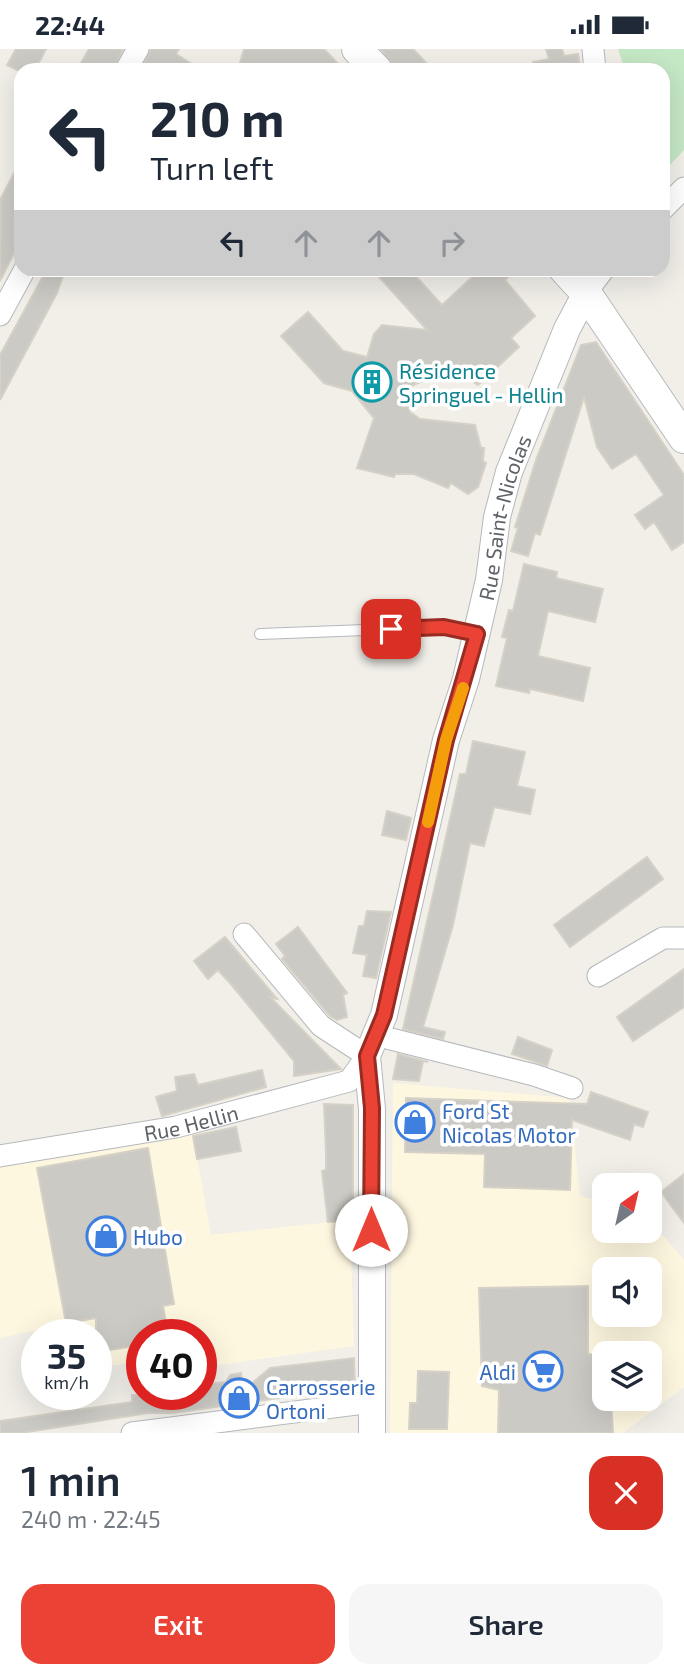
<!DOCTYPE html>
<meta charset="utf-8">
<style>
:root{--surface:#fff;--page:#f6f6f7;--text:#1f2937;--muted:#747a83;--accent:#ea4335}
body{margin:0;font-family:"Exo 2",sans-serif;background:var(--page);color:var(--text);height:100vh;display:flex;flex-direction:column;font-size:26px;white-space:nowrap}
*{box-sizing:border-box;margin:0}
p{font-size:23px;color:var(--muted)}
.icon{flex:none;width:38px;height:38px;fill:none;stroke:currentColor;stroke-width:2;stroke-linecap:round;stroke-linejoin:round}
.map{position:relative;height:1384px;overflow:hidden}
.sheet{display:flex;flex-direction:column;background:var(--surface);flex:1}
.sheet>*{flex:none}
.banner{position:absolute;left:14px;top:14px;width:656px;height:214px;border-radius:21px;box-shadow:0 7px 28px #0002;background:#fff;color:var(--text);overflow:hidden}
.needle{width:46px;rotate:34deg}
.tools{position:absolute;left:592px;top:1124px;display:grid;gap:14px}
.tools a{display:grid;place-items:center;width:70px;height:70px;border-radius:14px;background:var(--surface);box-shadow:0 7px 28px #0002;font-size:35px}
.speed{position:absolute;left:21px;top:1270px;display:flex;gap:14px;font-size:35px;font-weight:700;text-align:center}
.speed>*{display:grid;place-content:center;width:91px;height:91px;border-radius:50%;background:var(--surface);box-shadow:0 7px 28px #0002;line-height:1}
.speed small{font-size:18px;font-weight:400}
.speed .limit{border:10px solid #d22;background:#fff;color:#111}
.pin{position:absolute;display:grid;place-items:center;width:60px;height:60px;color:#fff;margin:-30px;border-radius:14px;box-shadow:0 4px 10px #0006}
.me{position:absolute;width:77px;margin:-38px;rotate:0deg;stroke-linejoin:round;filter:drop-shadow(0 0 5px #0008)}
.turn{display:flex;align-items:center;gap:24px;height:147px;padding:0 21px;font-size:32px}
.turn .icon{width:91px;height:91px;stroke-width:2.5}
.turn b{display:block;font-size:49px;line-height:60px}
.lanes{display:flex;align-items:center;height:66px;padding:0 21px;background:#0003;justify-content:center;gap:35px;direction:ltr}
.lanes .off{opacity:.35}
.round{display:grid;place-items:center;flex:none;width:74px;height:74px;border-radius:21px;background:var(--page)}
.overview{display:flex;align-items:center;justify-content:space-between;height:119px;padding:0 21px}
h1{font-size:42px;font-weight:600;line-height:52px}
.cta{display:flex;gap:14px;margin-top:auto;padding:14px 21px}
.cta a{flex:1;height:80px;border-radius:21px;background:var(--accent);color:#fff;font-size:28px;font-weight:600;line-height:80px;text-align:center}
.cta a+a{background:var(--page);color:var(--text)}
.status{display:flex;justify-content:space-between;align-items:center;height:49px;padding:0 35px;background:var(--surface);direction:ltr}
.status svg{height:19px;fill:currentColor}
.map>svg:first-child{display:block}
</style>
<div class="status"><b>22:44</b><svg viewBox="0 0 49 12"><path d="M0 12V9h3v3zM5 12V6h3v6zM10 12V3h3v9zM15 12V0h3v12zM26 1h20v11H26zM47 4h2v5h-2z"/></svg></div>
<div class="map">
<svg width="684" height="1384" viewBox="0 0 684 1384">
<rect width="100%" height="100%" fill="#f1efe8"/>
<g fill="#fef7e0" fill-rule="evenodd">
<path d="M393 1034 570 1049 580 1147 604 1153V1181H649V1170L684 1211V1338L623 1384H390ZM604 1220H649V1265H604ZM604 1304H649V1349H604Z"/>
<path d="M193 1086 211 1186 350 1171 354 1297 219 1316 201 1311V1286H142V1312L96 1319V1286H44L43 1280 0 1289V1118Z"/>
</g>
<path fill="#c5e8c5" d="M618 0H684V101L663 123V21H625Z"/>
<g fill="#cccac5" stroke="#d6d1c6" stroke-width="2">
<path d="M16 0H46L35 21H17L7 16Z"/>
<path d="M89 0H123L113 21H77Z"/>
<path d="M151 0H179L176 5 201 21H141Z"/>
<path d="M244 0H324L344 21H238Z"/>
<path d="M381 0H413L433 21H397Z"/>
<path d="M546 0H562L564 7 578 5 581 21H533V13L549 10Z"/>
<path d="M21 111V190L0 232V151Z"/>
<path d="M47 220 64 224 57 244 0 351V306Z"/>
<path d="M372 220H409L442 256 481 220H516L505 231 535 267 511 289 519 298 478 336 445 315 426 331 413 336 406 351 410 363 420 370 475 376 481 399H484L483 412 486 414 478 438 468 445 451 434 448 439 414 425H395L394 428 357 419 374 369 352 342 324 334 281 287 308 263 343 302 367 308 374 285 382 276 427 281Z"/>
<path d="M596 293 684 426V493L672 501 654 473 645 480 635 466 664 446 636 405 612 420 597 398 584 348 540 486 535 484 528 507 511 502 518 479 515 478 536 411 581 296Z"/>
<path d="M524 515 557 523 556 529 603 540 595 573 548 562 538 607 590 619 583 652 530 640 529 644 496 637 507 589 502 588 509 561 513 562Z"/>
<path d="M473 692 525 703 517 737 535 741 530 765 494 758 484 797 470 794 453 876 423 978 445 983 443 990 403 980 460 725H466Z"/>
<path d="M387 762 411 769 406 791 382 786Z"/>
<path d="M647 808 663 830 570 898 554 876Z"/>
<path d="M367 862 391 863 376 929 363 927 367 906 353 904 359 877H364Z"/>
<path d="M298 878 347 944 343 946 347 968 337 971 330 967 282 910 285 907 276 895Z"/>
<path d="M225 888 277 950 270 948 341 1020 294 1027V1012L230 934 218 921 208 930 194 912Z"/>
<path d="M684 920V958L633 992 617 968Z"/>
<path d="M518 988 552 1001 547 1017 512 1005Z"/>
<path d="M398 1005 428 1013 423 1012 419 1032 393 1030Z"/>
<path d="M262 1021 266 1038 162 1067 156 1048 177 1042 175 1028 194 1025 198 1036Z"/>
<path d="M591 1043 648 1063 643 1078 634 1075 630 1091 572 1071 570 1141 484 1138 485 1105 405 1103 406 1049 587 1055Z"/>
<path d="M324 1055 353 1056V1171L328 1173 322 1122 326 1121V1104Z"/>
<path d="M236 1078 241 1102 197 1110 193 1087Z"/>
<path d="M148 1099 174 1255 163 1257 168 1286H142V1296L96 1303V1269L66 1274 37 1119Z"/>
<path d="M684 1125V1174L661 1143Z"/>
<path d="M588 1237V1305L604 1307V1349H611L613 1384H498L499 1341 482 1337 479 1239Z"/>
<path d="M354 1309 355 1340 328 1343 327 1337 307 1345 173 1364H148L21 1384H0V1372L132 1353V1346H201V1336L226 1333 230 1326 241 1324 244 1341 270 1319Z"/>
<path d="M418 1322 449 1323 447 1380H409L410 1354H417Z"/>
</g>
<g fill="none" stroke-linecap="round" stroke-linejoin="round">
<g stroke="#b5b8bc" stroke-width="12">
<path id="service" d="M260 585 444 578 477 585"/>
</g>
<g stroke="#b5b8bc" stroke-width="23">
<g id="minor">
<path d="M593 0 595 21"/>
<path d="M126 21 138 0"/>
<path d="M663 160 684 139"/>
<path d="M586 244 604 220"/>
<path d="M0 266 25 220"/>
<path d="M598 927 663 889H684"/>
<path d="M375 986 534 1026 572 1039"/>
<path id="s1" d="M0 1107 176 1078 349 1032 367 1007 321 977 244 885"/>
<path d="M132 1384 372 1353"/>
</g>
</g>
<g stroke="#b5b8bc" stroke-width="28">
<g id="tertiary">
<path id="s2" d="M372 1384V1060L367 1007 384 966 446 691 466 630 489 531 497 468 509 423 567 280 586 244"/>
</g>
</g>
<g stroke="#b6babf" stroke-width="32">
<g id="secondary">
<path d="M357 0 377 21"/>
<path d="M564 220 586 244 684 389"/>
</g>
</g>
<use href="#service" stroke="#fff" stroke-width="10"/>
<use href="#minor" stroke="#fff" stroke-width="21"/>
<use href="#tertiary" stroke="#fff" stroke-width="26"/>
<use href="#secondary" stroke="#fff" stroke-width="30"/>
</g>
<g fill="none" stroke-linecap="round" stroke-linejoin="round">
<g stroke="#982c22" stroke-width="18">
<path id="route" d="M371 1181 372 1059 367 1007 384 966 446 691 477 585 444 578 391 580"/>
</g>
<use href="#route" stroke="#ea4335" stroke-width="12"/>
<path stroke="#f59e0b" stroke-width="12" d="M428 773 446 691 463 639"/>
</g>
<defs>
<g id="building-ring" transform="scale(2.0125)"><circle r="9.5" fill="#fff" stroke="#0f9aa8" stroke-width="1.5"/><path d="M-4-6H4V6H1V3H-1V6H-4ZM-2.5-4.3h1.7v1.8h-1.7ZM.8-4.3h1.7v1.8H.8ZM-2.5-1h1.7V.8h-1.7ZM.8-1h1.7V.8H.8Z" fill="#0f9aa8"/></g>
<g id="shop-ring" transform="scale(2.0125)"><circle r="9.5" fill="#fff" stroke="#3f7fe0" stroke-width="1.5"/><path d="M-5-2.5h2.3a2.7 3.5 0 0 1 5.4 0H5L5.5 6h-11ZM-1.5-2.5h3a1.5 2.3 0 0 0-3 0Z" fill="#3f7fe0"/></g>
<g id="supermarket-ring" transform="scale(2.0125)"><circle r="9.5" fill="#fff" stroke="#3f7fe0" stroke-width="1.5"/><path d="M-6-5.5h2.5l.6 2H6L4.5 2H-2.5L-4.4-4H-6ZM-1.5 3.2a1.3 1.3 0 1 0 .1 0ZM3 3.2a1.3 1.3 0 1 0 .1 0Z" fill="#3f7fe0"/></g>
</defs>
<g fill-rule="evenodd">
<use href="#building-ring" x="372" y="333"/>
<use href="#shop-ring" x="415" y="1073"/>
<use href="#shop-ring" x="106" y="1187"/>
<use href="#supermarket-ring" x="543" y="1322"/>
<use href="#shop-ring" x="239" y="1349"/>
</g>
<g text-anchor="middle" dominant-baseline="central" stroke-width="7" stroke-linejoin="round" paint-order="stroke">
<g font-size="21" fill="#0d838f" stroke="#fff" text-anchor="start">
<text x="399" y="321">Résidence<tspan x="399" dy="24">Springuel - Hellin</tspan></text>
</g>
<g font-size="21" fill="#5f6368" stroke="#fff">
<text stroke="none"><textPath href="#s2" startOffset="934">Rue Saint-Nicolas</textPath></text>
<text stroke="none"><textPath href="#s1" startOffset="194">Rue Hellin</textPath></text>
</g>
<g font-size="21" fill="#366cbe" stroke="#fff" text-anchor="start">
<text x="442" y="1061">Ford St<tspan x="442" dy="24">Nicolas Motor</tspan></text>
<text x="133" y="1187">Hubo</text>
<text x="516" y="1322" text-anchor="end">Aldi</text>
<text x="266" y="1337">Carrosserie<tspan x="266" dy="24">Ortoni</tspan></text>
</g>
</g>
</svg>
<div class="tools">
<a><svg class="needle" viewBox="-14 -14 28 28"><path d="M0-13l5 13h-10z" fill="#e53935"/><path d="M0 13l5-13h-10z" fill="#747a83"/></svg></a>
<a><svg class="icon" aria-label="sound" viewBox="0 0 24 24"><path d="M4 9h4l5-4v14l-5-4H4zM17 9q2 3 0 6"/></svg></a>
<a><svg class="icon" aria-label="layers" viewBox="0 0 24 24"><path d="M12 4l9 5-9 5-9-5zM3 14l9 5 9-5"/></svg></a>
</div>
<div class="speed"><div>35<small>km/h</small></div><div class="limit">40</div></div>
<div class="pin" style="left:391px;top:580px;background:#d93025"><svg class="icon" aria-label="arrive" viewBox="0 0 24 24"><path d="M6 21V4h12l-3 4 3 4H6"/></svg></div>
<svg class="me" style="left:371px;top:1181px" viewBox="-20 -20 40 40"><circle r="19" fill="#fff"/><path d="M0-13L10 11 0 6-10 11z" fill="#ea4335"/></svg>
<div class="banner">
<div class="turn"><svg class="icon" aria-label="left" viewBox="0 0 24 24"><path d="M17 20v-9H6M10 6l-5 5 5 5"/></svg><div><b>210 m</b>Turn left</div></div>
<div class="lanes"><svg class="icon" aria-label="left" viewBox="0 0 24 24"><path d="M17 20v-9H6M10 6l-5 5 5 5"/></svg><svg class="icon off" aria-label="ahead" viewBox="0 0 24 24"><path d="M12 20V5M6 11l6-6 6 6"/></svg><svg class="icon off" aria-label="ahead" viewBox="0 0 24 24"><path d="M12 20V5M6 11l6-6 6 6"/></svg><svg class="icon off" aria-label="right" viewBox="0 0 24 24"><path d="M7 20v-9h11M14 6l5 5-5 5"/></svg></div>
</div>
</div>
<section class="sheet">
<div class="overview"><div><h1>1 min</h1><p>240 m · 22:45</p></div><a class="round" style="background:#d93025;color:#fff"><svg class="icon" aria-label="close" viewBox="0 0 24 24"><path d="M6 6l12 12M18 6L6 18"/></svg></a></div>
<div class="cta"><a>Exit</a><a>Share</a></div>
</section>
